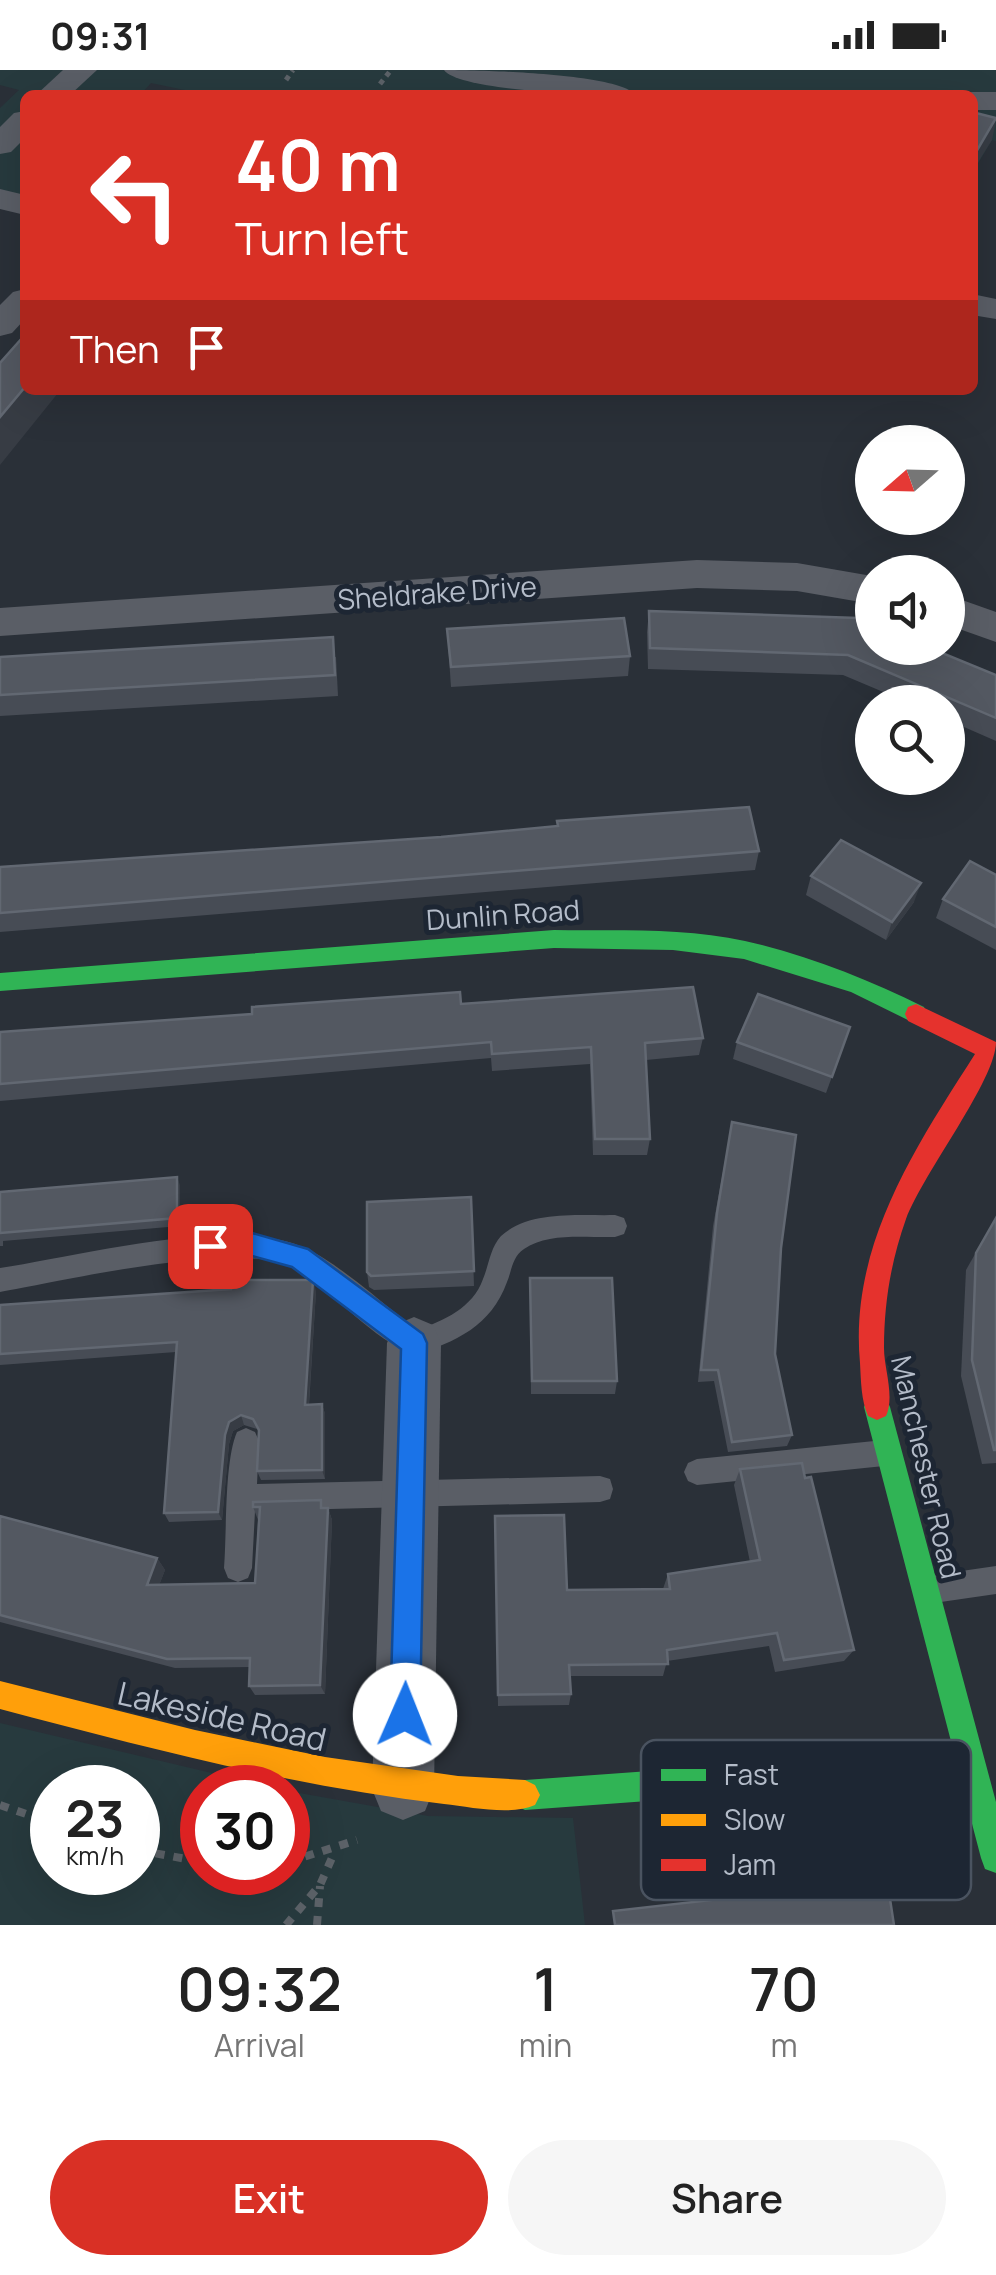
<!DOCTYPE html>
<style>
:root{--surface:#fff;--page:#f6f6f6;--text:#222;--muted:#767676;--accent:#d93025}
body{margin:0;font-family:Manrope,sans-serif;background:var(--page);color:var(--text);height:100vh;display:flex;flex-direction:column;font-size:38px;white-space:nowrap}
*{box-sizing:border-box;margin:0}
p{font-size:32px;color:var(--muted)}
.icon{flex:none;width:55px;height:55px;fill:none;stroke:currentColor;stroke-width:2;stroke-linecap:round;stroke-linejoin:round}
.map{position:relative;height:1855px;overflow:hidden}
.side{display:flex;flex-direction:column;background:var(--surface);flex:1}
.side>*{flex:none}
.banner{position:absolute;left:20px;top:20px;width:958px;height:305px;border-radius:15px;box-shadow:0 10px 40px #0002;background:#d93025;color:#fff;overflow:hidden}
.needle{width:65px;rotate:250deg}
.buttons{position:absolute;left:855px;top:355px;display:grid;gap:20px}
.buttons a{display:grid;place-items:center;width:110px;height:110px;border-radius:50%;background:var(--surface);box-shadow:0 10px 40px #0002;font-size:50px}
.speed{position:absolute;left:30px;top:1695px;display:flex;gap:20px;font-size:50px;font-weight:700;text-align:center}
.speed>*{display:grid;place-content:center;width:130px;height:130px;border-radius:50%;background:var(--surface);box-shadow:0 10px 40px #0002;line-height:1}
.speed small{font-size:25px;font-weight:400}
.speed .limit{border:15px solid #d22;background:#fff;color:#111}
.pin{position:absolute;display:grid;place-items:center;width:85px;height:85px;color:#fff;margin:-42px;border-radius:20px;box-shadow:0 5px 15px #0006}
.me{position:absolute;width:110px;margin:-55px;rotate:1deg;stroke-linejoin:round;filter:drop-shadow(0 0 8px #0008)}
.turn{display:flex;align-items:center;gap:35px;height:210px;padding:0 50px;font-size:45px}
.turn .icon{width:130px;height:130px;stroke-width:2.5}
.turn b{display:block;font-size:70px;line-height:85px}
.then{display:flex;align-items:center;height:95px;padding:0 50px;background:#0003;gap:20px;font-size:38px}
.eta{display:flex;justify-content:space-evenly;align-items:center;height:170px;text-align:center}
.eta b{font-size:60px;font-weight:600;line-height:70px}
.action{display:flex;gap:20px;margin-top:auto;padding:20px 50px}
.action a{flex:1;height:115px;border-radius:60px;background:var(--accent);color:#fff;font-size:40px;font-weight:600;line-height:115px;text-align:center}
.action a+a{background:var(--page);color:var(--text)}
.status{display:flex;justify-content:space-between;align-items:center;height:70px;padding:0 50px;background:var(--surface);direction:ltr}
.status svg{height:28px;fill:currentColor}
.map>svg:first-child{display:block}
</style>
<div class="status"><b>09:31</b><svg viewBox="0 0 49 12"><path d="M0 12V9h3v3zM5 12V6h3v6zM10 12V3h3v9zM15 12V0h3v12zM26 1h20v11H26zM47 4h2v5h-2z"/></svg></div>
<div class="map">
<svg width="996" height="1855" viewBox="0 0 996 1855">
<rect width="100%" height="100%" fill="#2a3038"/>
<g fill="#273a3e" fill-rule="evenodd">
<path d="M0 0H996V71L992 70 973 102 972 25H209L151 13 140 25H25V135L0 129V38L19 20 0 15Z"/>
<path d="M0 1653 271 1717 202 1718V1802H288V1721L428 1746 573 1748 585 1855H0ZM52 1718H138V1802H52Z"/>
</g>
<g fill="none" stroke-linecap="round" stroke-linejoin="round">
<g stroke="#5c6268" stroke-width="5" stroke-dasharray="5 5" stroke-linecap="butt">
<path d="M286 10 293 0"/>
<path d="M380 14 391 0"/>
</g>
<g stroke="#5c6268" stroke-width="8" stroke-dasharray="9 9" stroke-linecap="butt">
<path d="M0 1735 52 1753"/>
<path d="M138 1780 202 1792"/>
<path d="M288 1792 357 1770"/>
<path d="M286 1855 320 1815 335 1781"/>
<path d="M317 1855 320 1816"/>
</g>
<g fill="#5a5e66" fill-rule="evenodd">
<path d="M615 1145 624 1148 627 1156 624 1164 615 1167C587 1168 548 1162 524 1179 512 1187 512 1200 507 1212 491 1256 456 1272 414 1285 372 1269 335 1223 296 1199 245 1168 63 1211 0 1222V1198C79 1186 234 1145 305 1178 337 1192 387 1237 417 1260 443 1251 473 1238 483 1209 489 1195 490 1178 501 1166 529 1140 580 1146 615 1145Z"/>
<path d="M246 1358 255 1362 259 1371 257 1414 600 1406 610 1409 613 1419 610 1429 600 1432 255 1441 252 1498 248 1508 238 1512 228 1508 224 1498C227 1462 224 1392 237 1362Z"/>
<path d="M884 1370 893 1374 897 1383 893 1392 884 1396 697 1415 688 1411 684 1402 688 1393 697 1389Z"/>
<path d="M996 1496V1524L927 1534 917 1530 913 1520 917 1510 927 1506Z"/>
</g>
<g fill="#5a5e66" fill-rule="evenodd">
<path d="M63 0H97L70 25H36Z"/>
<path d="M444 0C475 0 620 3 635 25 604 25 460 22 444 0Z"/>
<path d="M972 22H996V40H972V25H961Z"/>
<path d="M25 41V68L11 82 0 84V57L14 43Z"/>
<path d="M0 119 25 125V145L0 139Z"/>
<path d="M25 219V249L12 263 0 266V235L13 222Z"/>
<path d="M972 224 996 229V249L972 245Z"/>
<path d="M697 490 797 493 872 506V534L797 521 697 518 0 566V538Z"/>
<path d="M948 525 996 542V572L948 555Z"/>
<path d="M414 1247 433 1255 441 1273 434 1719 425 1741 403 1750 381 1741 372 1719 387 1273 395 1255Z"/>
</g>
<g fill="#30b455" fill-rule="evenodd">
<path d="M554 860C617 861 683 857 745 871 807 885 867 909 924 937L927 944 924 951 916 954 851 922 744 889 673 880 554 878 0 921V903Z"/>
<path d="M877 1324 886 1328 890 1337 996 1732V1803L985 1799 981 1788 960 1708 525 1740 515 1735 510 1725 515 1715 525 1710 953 1679 864 1337 868 1328Z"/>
</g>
<path fill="#ff9f0a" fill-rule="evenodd" d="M0 1611 195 1660 325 1687 458 1706 525 1710 535 1715 540 1725 535 1735C511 1746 471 1737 444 1734 293 1716 147 1678 0 1639Z"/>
<path fill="#e5322d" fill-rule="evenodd" d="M916 934 996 972C996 1010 924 1102 906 1149 891 1191 884 1233 884 1278 884 1299 895 1326 886 1346L877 1350 868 1346C861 1330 861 1311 860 1293 849 1176 915 1078 975 984L908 951 905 944 908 937Z"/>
</g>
<g fill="#474c55">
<path d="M649 541 996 605V671L948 650V632H907L843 605 648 599 647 562Z"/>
<path d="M447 559 630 586 628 606 451 617Z"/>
<path d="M0 587H336L338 626 0 646Z"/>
<path d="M557 751 759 781 755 800 0 862V797L441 767 557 756Z"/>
<path d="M996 805V880L936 848 943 829Z"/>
<path d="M811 806 914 832 886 870 806 825Z"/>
<path d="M461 934 703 968 699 985 646 990 650 1069 647 1085H593L590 994 492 1001 491 988 0 1031V962Z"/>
<path d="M850 957 826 1023 733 989 737 972Z"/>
<path d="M732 1052 781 1178 775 1284 792 1365 787 1376 728 1382 714 1311 698 1312 713 1156Z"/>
<path d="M180 1115V1156L3 1171V1176H0V1122Z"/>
<path d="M471 1127 474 1216 374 1220 369 1217 367 1202Z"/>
<path d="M996 1147V1393L982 1394 961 1306 966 1200Z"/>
<path d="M530 1208 617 1311 615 1324H531Z"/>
<path d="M316 1221 309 1335 322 1334 325 1344V1409L261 1410 257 1401 259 1363 257 1359 244 1355 233 1361 229 1374 222 1450 169 1452 164 1443 176 1282 0 1295V1235Z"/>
<path d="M740 1399 805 1408 854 1580 844 1591 775 1602 769 1576 667 1591 663 1606H570L571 1624 569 1635 498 1636 495 1446 567 1520 663 1519 668 1504 750 1492 734 1415Z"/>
<path d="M253 1437 328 1438 332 1450 325 1624 255 1625 249 1616 250 1597 175 1598 0 1552V1446L157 1488 165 1500 159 1515 255 1513 258 1450Z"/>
</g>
<g fill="#373c44">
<path d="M996 51 992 70 972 102V89Z"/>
<path d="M25 317V320H58V323L0 395V347Z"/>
<path d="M921 813 914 832 886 870 892 852Z"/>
<path d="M177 1107 180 1115V1156L177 1148Z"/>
<path d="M313 1210 316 1221 308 1345 305 1335Z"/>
<path d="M322 1334 325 1344V1409L322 1400Z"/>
<path d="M241 1345 244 1355 233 1361 229 1374 222 1450 218 1442 225 1365 229 1352Z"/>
<path d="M328 1438 332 1450 325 1624 320 1615Z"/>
<path d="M157 1488 165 1500 155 1526 147 1515Z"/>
</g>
<g fill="#535861" stroke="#626872" stroke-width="2.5">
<path d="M972 42 996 48 972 89Z"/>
<path d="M23 267 25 268V317L0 347V293Z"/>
<path d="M649 541 858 548 872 554V578H930L996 605V648L848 585 650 578Z"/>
<path d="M624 548 630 586 451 597 447 559Z"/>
<path d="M333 567 335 605 0 625V587Z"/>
<path d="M749 737 759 781 0 843V797L441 767 558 756 557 751Z"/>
<path d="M841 770 921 813 892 852 811 806Z"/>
<path d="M970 791 996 805V857L943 829Z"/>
<path d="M693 917 703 968 645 973 650 1069H595L591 977 492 984 491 972 0 1014V962L252 944V937L460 922 461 934Z"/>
<path d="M758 924 850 957 832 1007 737 972Z"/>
<path d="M732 1052 796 1065 781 1178 775 1284 792 1365 732 1372 718 1300H701L717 1143Z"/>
<path d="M177 1107V1148L0 1163V1122Z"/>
<path d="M471 1127 474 1201 371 1206 367 1202V1132Z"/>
<path d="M996 1148V1380H994L972 1290 976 1183Z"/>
<path d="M530 1208H612L617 1311H532Z"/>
<path d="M231 1210H313L305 1335 322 1334V1400L257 1401 259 1360 253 1349 241 1345 229 1352 225 1365 218 1442 164 1443 177 1272 0 1284V1235L231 1219Z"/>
<path d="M802 1393 805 1408 811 1407 854 1580 784 1590 777 1563 667 1580 668 1594 569 1595 571 1624 498 1625 495 1446 564 1445 567 1520 670 1519 668 1504 760 1490 740 1399Z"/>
<path d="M321 1430V1438H328L320 1615 249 1616 250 1588 167 1589 0 1545V1446L157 1488 147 1515 255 1513 260 1437H253V1432Z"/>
<path d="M888 1816 894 1855H615L613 1841 772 1823Z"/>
</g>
<path fill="#1a73e8" stroke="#114b97" stroke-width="2.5" d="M252 1163 308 1179 423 1264 427 1273 420 1645 415 1655 405 1659 395 1655 390 1645 401 1279 292 1197 252 1186 201 1184 197 1176 201 1168Z"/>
<g text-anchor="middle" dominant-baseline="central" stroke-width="10" stroke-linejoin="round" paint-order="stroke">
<g font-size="28" fill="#b4bcc9" stroke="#1d2633">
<text transform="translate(437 522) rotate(-4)">Sheldrake Drive</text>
<text transform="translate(503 844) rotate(-4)">Dunlin Road</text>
<text transform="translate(927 1397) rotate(77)">Manchester Road</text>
</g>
<g font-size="32" fill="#b4bcc9" stroke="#1d2633">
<text transform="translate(222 1646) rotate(13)">Lakeside Road</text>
</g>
</g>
<rect x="641" y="1670" width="330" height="160" rx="15" fill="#1d2633" stroke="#4a5360" stroke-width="2.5"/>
<rect x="661" y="1699" width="45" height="12" fill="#30b455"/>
<rect x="661" y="1744" width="45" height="12" fill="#ff9f0a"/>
<rect x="661" y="1789" width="45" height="12" fill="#e5322d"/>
<g font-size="28" fill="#b4bcc9">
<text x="724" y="1715">Fast</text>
<text x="724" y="1760">Slow</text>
<text x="724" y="1805">Jam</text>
</g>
</svg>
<div class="buttons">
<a><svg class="needle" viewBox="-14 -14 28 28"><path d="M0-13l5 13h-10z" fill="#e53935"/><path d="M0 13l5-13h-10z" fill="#767676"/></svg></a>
<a><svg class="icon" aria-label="sound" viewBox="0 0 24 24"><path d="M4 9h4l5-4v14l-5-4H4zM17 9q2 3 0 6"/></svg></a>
<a><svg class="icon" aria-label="search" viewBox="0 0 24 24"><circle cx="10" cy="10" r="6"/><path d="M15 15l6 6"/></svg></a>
</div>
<div class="speed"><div>23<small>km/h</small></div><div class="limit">30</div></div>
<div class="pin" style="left:210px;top:1176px;background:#d93025"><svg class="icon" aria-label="arrive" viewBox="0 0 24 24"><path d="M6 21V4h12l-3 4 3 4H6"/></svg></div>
<svg class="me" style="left:405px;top:1645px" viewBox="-20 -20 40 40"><circle r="19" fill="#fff"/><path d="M0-13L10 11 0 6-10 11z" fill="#1a73e8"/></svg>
<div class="banner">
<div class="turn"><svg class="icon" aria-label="left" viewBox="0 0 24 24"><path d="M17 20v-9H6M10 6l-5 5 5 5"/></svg><div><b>40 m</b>Turn left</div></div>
<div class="then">Then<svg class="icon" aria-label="arrive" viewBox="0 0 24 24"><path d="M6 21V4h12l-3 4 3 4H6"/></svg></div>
</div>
</div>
<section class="side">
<div class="eta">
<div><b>09:32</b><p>Arrival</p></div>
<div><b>1</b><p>min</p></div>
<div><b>70</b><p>m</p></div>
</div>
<div class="action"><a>Exit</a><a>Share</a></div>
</section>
